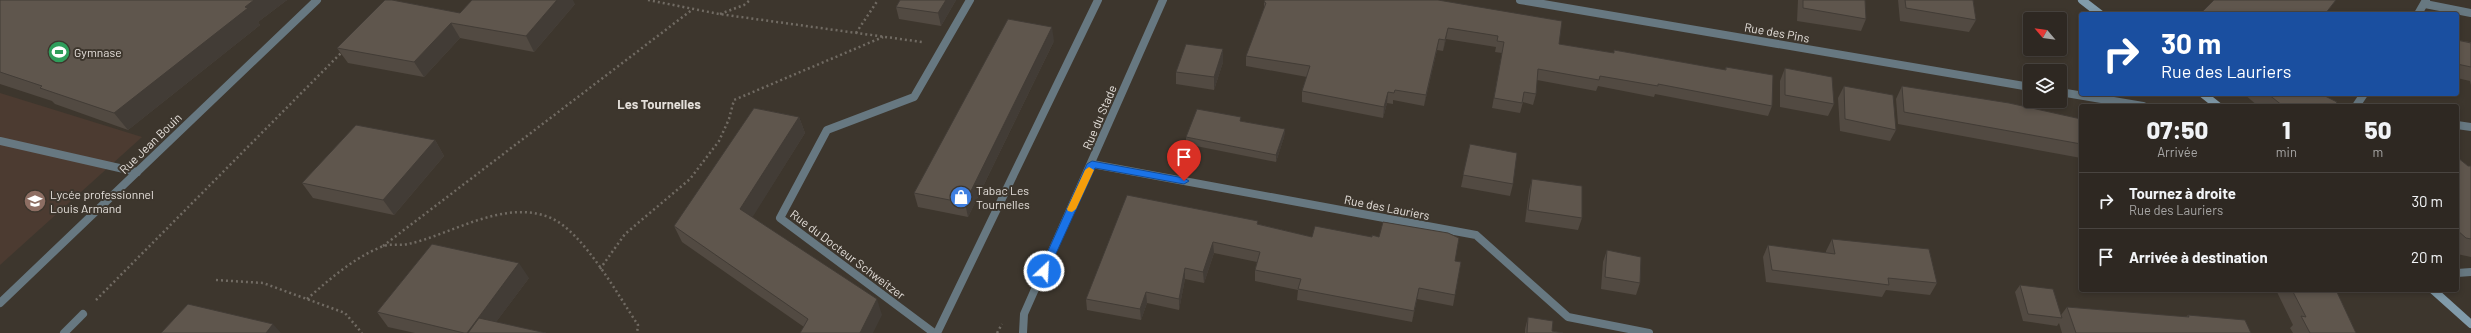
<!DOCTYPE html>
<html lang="fr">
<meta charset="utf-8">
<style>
:root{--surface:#2e2822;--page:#3a342f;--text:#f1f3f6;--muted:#a7a6a5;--line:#494440}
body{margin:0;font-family:Barlow,sans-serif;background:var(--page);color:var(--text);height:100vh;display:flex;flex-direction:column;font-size:15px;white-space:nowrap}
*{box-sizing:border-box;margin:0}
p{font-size:13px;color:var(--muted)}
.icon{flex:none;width:22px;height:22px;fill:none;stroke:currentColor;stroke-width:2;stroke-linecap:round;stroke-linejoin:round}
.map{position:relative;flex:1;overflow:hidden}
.details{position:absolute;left:2079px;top:104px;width:380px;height:188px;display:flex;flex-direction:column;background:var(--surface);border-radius:4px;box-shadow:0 2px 6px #0003,0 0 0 1px var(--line)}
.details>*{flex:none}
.banner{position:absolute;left:2079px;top:12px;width:380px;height:84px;border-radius:4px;box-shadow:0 2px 6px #0003,0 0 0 1px var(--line);background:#1a4fa0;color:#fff;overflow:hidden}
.needle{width:26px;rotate:299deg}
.tools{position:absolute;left:2023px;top:12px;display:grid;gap:8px}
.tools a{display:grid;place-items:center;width:44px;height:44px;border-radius:4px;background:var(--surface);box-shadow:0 2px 6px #0003,0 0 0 1px var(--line);font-size:20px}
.pin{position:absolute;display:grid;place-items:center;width:34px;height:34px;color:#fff;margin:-41px -17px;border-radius:50% 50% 50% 0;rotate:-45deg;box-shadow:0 0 4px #0007}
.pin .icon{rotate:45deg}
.me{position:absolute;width:44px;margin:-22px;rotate:25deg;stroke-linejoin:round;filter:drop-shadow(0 0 3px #0008)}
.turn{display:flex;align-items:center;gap:14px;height:84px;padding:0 16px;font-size:18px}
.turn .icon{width:52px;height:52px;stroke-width:2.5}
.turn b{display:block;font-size:28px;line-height:34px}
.eta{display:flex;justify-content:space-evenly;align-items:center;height:68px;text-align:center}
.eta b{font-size:24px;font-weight:800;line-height:28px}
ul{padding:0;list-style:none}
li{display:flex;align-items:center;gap:12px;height:56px;padding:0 16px;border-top:1px solid var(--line)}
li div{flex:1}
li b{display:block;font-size:15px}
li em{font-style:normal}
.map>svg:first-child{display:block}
</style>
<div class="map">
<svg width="2471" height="333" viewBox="0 0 2471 333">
<rect width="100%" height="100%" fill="#3d362d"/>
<path fill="#4c3b31" d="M0 93 142 137 0 265Z"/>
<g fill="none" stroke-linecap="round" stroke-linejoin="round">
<g stroke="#716b63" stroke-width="2.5" stroke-dasharray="2 3" stroke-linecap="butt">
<path d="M648 0 719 14 922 42"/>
<path d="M720 14 744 5 750 0"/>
<path d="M856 33 878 0"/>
<path d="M383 246 693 9"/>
<path d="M600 269 625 234 690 179 719 141 729 119 734 100 883 37"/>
<path d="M216 280 263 283 345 313 362 333"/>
<path d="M307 299C330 279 352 259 381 247 389 243 399 246 408 244 451 235 504 198 551 218 583 232 618 295 638 325L637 333"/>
<path d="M96 300 343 51"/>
<path d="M997 333 1002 324"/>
</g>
<g stroke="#677881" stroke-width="8">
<path d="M0 141 137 172"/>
<path d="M2457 273 2471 272"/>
</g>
<g stroke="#677881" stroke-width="8">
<path d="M1520 0 2030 87"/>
<path d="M2425 4 2471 13"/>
<path d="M2418 14 2426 0"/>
<path d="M2060 92 2143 106"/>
<path d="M2356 106 2364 94"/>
<path d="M2457 125 2471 127"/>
<path d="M1092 164 1476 235 1568 317 1649 333"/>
<path d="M0 303 317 0"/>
<path d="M64 333 83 314"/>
<path d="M934 333 780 218 827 130 914 97 970 0"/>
<path d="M937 333 1098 0"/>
<path d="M1023 333 1024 314 1163 0"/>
</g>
<g stroke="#819baa" stroke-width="8">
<path d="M2082 0 2100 14"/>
<path d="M2203 94 2218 106"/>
<path d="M2433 290 2471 324"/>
</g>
</g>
<g fill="#524a42">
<path d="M0 0H287L258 22 260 25 128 130 55 104 52 101 0 84Z"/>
<path d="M956 0 941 26 899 19 896 7Z"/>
<path d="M1798 0H1865L1866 19 1861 31 1797 21Z"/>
<path d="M1898 0H1973L1976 20 1969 32 1900 21Z"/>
<path d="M1264 2 1559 44 1614 53V50L1725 70 1726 67 1772 106 1768 116 1655 94 1654 97 1598 86 1596 91 1537 80 1536 94 1533 105 1523 102 1520 113 1492 108 1502 53 1495 52 1496 47 1446 39 1443 51 1437 50 1424 106 1393 100V104L1387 103 1383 118 1302 102V91L1307 77 1246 66V56L1264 9Z"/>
<path d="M575 4 534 52 460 38 424 77 348 63 337 48 460 13Z"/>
<path d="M2457 40 2470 42H2471V85L2470 81 2457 78Z"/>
<path d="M1054 41 968 217 918 207 914 193Z"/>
<path d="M1223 49V62L1214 90 1176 84V72Z"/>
<path d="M1785 68 1834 104 1828 116 1780 107V81Z"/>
<path d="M1844 86 1896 130 1890 141 1840 131 1838 98Z"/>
<path d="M1902 86 2081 119V158L1898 124 1896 99Z"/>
<path d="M2244 94H2321L2334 106H2258Z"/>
<path d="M799 117 805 133 752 217 882 315 804 327 682 242 674 226Z"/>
<path d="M1241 121 1285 129 1284 137 1276 162 1186 144V137Z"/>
<path d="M435 140 444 156 394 215 313 198 302 183Z"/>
<path d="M1470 144 1513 184 1510 196 1461 187Z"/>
<path d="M2457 157 2468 166H2471V257L2457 254Z"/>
<path d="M1532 179 1582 218 1578 230 1525 222 1529 191Z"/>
<path d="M1258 221V224L1312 237 1461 262 1453 306 1417 299 1412 322 1297 300 1298 290 1255 281V270L1257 262 1214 253 1204 283 1185 279 1179 310 1147 303 1141 320 1087 310 1086 299Z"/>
<path d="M1832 239 1937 283 1930 295 1886 290 1882 297 1766 282 1763 257 1768 245 1826 253V251Z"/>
<path d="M1607 250 1640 283 1636 295 1601 289 1603 262Z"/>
<path d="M529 278 496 322 546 333H415L388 327 377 312Z"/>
<path d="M2020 285 2061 315 2067 307 2186 317 2188 315 2251 333H2062L2059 323 2057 326 2023 321 2015 292Z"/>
<path d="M2276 290H2336L2356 333H2293L2290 328 2293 325Z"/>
<path d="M1528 317 1552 331 1563 333H1525V329Z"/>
</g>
<g fill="#423c36">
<path d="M254 0H287L258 22 260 25 128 130 114 113Z"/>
<path d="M557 0H573L575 4 534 52 526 36Z"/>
<path d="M946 0H956L941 26 938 13Z"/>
<path d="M451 23 460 38 424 77 414 62Z"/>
<path d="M1052 27 1054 41 968 217 965 203Z"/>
<path d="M1448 28 1446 39 1443 51 1445 40Z"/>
<path d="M1439 39 1437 50 1424 106 1426 95Z"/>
<path d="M1223 49V62L1214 90V77Z"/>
<path d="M1388 92 1387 103 1383 118 1384 107Z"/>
<path d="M799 117 805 133 747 226 740 209Z"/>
<path d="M1285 129 1284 137 1276 162V155Z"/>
<path d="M435 140 444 156 394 215 383 200Z"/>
<path d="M1213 242 1214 253 1204 283 1203 272Z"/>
<path d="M519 263 529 278 488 333H467Z"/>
<path d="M1185 268V279L1179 310V299Z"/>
<path d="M1419 288 1417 299 1412 322 1414 311Z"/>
<path d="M1146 292 1147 303 1141 320 1140 309Z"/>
<path d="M877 299 882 315 873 333H860Z"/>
<path d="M273 324 281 333H266Z"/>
</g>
<g fill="#5f564d" stroke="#423c36">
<path d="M0 0H254L245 7 248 8 114 113 40 88 42 86 0 72Z"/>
<path d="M385 0H392L460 13 472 0H557L526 36 451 23 414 62 337 48Z"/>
<path d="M900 0H946L938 13 896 7Z"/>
<path d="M1265 0H1438L1562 21 1559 44 1614 53V50L1726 70V67L1773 75 1772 106 1658 84V86L1600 76 1599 80 1538 69 1536 94 1524 92 1522 103 1494 98 1504 42 1497 41 1498 36 1448 28 1445 40 1439 39 1426 95 1395 90 1394 93 1388 92 1384 107 1302 91 1310 66 1246 56 1266 3 1264 2Z"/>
<path d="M1803 0H1865L1866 19 1803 8Z"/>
<path d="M1905 0H1973L1976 20 1906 8Z"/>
<path d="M2214 0H2336L2325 14H2200Z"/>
<path d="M1008 19 1052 27 965 203 914 193Z"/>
<path d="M2457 40 2471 43V67L2457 64Z"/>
<path d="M1186 44 1223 49 1214 77 1176 72Z"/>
<path d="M1785 68 1832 77 1834 104 1785 95Z"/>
<path d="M1844 86 1893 95 1896 130 1845 119Z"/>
<path d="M1902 86 2009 103 2081 119V144L1904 112Z"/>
<path d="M2268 94H2321L2337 102 2334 106H2283Z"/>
<path d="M754 108 799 117 740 209 877 299 860 333H800L808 319 674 226Z"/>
<path d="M1197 109 1241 117 1240 121 1285 129 1276 155 1186 137Z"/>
<path d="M356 125 435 140 383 200 302 183Z"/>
<path d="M1470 144 1517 153 1513 184 1463 175Z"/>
<path d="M2457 157 2468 166H2471V239L2466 238 2457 230Z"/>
<path d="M1532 179 1582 186V218L1528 210Z"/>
<path d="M1127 195 1258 221 1257 224 1312 237 1315 226 1372 237V235L1379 237 1383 222 1448 233 1459 238 1455 261 1461 262 1455 295 1419 288 1414 311 1298 289 1301 279 1255 270 1260 252 1213 242 1203 272 1185 268 1179 299 1146 292 1140 309 1086 299Z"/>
<path d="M1832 239 1929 249 1937 283 1888 278 1889 285 1772 270 1768 245 1835 254Z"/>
<path d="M432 244 519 263 467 333H464L377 312Z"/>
<path d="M1607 250 1641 257 1640 283 1605 277Z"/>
<path d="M2020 285 2053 289 2062 318 2028 314Z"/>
<path d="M2292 290H2336L2356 333H2310L2301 316 2306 317Z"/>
<path d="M188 304 273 324 266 333H161Z"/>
<path d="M2067 307 2189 317 2188 315 2245 320 2251 333H2076Z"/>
<path d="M1528 317 1553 321 1552 331 1563 333H1527Z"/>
<path d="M479 318 546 333H468Z"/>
</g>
<path fill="#1a73e8" stroke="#114b97" d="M1092 161 1184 178 1189 181 1184 184 1095 168 1048 271 1044 275 1040 274 1039 271 1087 164Z"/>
<path fill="#f59e0b" d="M1089 167 1094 170 1076 209 1072 212 1068 211 1067 209 1085 170Z"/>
<defs>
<g id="stadium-disc" transform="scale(1.15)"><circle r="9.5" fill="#2e9e5b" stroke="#3d362d"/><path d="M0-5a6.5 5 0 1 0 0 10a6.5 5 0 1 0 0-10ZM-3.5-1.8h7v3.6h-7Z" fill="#fff"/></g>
<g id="shop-disc" transform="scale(1.15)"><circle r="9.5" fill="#3f7fe0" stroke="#3d362d"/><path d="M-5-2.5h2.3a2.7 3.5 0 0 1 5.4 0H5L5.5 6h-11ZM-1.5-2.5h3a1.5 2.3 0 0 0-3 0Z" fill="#fff"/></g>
<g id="school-disc" transform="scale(1.15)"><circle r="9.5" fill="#8d6e63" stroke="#3d362d"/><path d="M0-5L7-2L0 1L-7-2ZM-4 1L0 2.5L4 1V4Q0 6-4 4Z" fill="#fff"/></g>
</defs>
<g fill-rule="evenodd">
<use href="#stadium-disc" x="59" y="52"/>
<use href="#shop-disc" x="961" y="197"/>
<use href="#school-disc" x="35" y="201"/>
</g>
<g text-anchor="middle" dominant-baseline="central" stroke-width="4" stroke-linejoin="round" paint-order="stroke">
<g font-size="12" fill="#e4dfda" stroke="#3d362d">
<text transform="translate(1777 32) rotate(10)">Rue des Pins</text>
<text transform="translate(1099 117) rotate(-67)">Rue du Stade</text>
<text transform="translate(150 143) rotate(-44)">Rue Jean Bouin</text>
<text transform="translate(1387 207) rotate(11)">Rue des Lauriers</text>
<text transform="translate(848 254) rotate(37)">Rue du Docteur Schweitzer</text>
</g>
<g font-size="12" fill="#e4dfda" stroke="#3d362d" text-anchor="start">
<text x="74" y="52">Gymnase</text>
<text x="976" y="190">Tabac Les<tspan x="976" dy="14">Tournelles</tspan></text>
<text x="50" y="194">Lycée professionnel<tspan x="50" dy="14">Louis Armand</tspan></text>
</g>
<g font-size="13" font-weight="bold" fill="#e4dfda" stroke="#3d362d">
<text x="659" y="104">Les Tournelles</text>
</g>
</g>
</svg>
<div class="tools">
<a><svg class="needle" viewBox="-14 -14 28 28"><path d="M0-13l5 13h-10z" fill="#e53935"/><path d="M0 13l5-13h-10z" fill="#a7a6a5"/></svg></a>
<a><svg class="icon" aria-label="layers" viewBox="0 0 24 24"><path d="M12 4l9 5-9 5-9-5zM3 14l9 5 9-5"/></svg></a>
</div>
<div class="pin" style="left:1184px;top:181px;background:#d93025"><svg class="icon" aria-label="arrive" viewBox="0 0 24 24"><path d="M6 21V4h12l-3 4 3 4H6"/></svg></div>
<svg class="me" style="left:1044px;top:271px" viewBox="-20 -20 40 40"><circle r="17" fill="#1a73e8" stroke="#fff" stroke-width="3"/><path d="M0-11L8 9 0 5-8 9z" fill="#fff"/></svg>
<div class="banner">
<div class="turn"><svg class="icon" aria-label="right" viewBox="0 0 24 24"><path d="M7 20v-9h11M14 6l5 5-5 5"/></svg><div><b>30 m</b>Rue des Lauriers</div></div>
</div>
<section class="details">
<div class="eta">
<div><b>07:50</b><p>Arrivée</p></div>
<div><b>1</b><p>min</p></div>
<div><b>50</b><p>m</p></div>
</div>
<ul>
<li><svg class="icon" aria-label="right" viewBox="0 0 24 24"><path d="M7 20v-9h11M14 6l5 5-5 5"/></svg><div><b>Tournez à droite</b><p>Rue des Lauriers</p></div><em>30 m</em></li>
<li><svg class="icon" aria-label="arrive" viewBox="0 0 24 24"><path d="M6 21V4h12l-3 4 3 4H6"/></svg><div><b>Arrivée à destination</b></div><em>20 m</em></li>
</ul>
</section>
</div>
